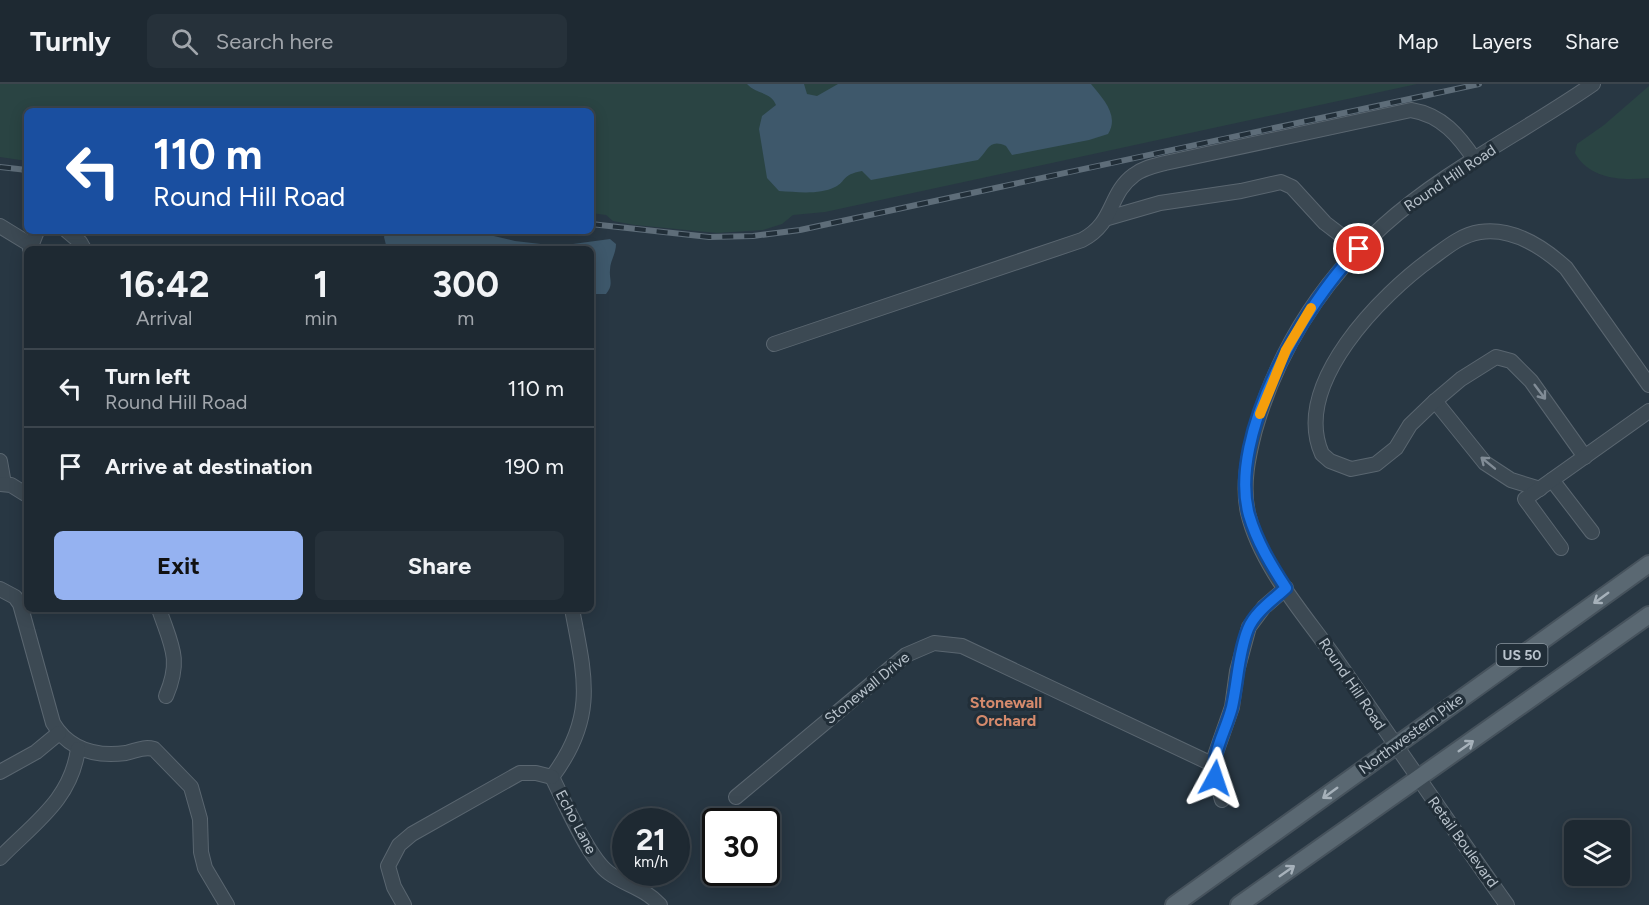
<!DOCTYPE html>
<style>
:root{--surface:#1e2932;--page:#26313a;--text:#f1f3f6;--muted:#a1a6ac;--line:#3c454d;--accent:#95b2f1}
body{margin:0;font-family:Figtree,sans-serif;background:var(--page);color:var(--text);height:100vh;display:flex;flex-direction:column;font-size:22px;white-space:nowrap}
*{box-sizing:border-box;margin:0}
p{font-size:20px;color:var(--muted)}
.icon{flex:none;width:33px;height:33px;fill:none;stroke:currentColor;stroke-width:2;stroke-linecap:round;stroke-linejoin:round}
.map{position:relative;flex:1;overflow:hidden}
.side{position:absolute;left:24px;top:162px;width:570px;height:366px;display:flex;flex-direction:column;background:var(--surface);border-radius:9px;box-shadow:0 3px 15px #0003,0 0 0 2px var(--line)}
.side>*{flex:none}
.hud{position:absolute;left:24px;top:24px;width:570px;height:126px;border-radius:9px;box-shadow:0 3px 15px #0003,0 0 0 2px var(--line);background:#1a4fa0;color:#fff;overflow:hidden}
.tools{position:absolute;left:1564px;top:736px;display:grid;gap:12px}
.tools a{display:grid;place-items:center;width:66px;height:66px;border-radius:9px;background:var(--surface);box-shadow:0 3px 15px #0003,0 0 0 2px var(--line);font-size:30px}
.speed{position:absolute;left:612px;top:724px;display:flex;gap:12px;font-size:30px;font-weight:700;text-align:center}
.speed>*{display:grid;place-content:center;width:78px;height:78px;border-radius:50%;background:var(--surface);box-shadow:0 3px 15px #0003,0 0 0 2px var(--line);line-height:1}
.speed small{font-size:15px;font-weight:400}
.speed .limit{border:3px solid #111;border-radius:9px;background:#fff;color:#111}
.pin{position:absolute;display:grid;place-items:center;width:51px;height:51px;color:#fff;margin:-26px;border:3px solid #fff;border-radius:50%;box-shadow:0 2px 6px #0007}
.me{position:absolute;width:66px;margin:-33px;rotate:5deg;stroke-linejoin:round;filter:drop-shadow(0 0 4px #0008)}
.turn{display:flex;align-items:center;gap:21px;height:126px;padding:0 30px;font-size:27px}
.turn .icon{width:78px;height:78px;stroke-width:2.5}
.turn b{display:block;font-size:42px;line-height:51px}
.eta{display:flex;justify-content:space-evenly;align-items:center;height:102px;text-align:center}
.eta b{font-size:36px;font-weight:700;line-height:42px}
.action{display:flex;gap:12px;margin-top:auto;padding:12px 30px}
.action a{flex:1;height:69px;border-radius:9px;background:var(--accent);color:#111;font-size:24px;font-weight:700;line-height:69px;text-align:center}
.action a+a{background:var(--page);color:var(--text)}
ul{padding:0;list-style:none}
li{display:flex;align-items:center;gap:18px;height:78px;padding:0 30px;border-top:2px solid var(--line)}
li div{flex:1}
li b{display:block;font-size:22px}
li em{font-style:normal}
header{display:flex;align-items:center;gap:36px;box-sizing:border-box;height:84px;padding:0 30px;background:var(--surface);border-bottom:2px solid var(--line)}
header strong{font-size:28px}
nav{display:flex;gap:33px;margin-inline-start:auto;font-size:21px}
.search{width:420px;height:54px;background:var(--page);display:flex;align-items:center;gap:15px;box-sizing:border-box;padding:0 21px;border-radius:9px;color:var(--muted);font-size:22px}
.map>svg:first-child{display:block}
</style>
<header>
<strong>Turnly</strong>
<div class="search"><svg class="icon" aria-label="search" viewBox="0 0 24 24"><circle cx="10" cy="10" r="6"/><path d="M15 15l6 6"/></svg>Search here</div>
<nav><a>Map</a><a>Layers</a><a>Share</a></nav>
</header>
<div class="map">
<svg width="1649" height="821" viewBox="0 0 1649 821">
<rect width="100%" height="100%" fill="#283743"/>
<g fill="#2a4443">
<path d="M0 0H1417L825 128 793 131 782 140 763 146 717 149 635 141 613 137 606 131 591 129V27H27V77L0 73Z"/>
<path d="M1649 2V94C1622 97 1589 95 1575 69L1577 60 1604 41Z"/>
</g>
<g fill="#3e586b">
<path d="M747 0H804L807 10 817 12 838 0H1091C1102 14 1120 31 1108 50L1089 56 1012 71 1006 62C989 54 988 67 978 76L871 96 862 87C841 91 847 97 835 103 819 111 797 108 779 107L767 94 759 45 762 32 776 21C771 8 756 10 747 0Z"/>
<path d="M386 147H472L515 157 558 162 610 155 616 160C616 170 610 177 610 186 609 196 614 200 606 210H591V165H387L384 153Z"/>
</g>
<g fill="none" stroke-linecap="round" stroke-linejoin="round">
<g stroke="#5a6670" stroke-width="16">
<g id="minor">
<path d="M1108 134 1160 119 1241 107 1281 98 1292 103 1325 139 1359 165"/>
<path d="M0 142 31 161"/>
<path d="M67 147 80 158 84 165"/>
<path d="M30 165 37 147"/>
<path d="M774 260 1082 156C1115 139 1108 110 1134 91 1143 84 1154 82 1165 79L1411 26C1442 31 1459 52 1475 76"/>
<path d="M1435 317 1485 379 1511 396 1540 405"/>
<path d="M1585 373 1531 297 1511 277 1496 273 1461 295 1435 317 1410 341 1396 364 1376 380 1351 385 1330 377 1322 370C1291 300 1382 210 1432 174 1447 163 1461 151 1480 148 1513 143 1543 163 1566 184L1649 301"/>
<path d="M0 377 4 400"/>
<path d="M1552 396 1592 448"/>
<path d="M0 400 11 401 27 411"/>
<path d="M1561 464 1525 415 1649 327"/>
<path d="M0 505 15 513 20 520 53 639C69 666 95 673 126 669 136 667 143 662 154 665L191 703 200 735 201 768 205 784 227 821"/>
<path d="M159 525C171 561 182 575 166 612"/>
<path d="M0 688 36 668 59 649"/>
<path d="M552 693C597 633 585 593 572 525"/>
<path d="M552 693C564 717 589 775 609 789 627 802 643 803 660 821"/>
<path d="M736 713 906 571 934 559 962 562 1212 680"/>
<path d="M1222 716 1212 680 1232 623 1237 587 1249 543 1264 523 1286 504"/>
<path d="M0 774C34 739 71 716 78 665"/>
<path d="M404 821 394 803 388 782 399 761 412 750 520 689H536L552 693"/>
<path d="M1507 821C1450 741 1395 659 1338 578 1307 533 1261 484 1248 429 1242 401 1248 373 1255 346 1278 266 1321 198 1383 142 1445 86 1524 48 1593 0"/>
</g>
</g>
<g stroke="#46525c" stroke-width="20">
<g id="major">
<path d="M1174 821 1649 480"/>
<path d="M1239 821 1649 531"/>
</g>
</g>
<use href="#minor" stroke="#3c4953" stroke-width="14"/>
<use href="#major" stroke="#5a6872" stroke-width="16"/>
<g stroke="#5e6d79" stroke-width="6">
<g id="rail">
<path d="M0 83 27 86"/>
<path d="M591 140 709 153 753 152 800 146 1479 0"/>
</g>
</g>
<use href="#rail" stroke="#212e38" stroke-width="4" stroke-dasharray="11" stroke-linecap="butt"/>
</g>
<defs><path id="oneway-shaft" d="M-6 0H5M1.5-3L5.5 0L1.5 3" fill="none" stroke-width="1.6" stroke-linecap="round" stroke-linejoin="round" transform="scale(1.5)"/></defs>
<g stroke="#818c96">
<use href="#oneway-shaft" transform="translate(1540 308) rotate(53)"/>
<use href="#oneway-shaft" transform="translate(1488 379) rotate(-141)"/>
</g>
<g stroke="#a6b1ba">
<use href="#oneway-shaft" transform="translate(1601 514) rotate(144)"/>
<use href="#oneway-shaft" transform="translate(1466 662) rotate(-35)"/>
<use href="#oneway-shaft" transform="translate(1330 709) rotate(144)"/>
<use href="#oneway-shaft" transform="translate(1287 787) rotate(-35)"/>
</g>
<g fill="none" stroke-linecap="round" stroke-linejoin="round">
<g stroke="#114b97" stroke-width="15">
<path id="route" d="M1215 694C1211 669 1226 647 1232 623 1238 597 1238 570 1248 545 1255 528 1273 516 1286 504 1271 481 1257 458 1249 431 1227 352 1305 219 1359 165"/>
</g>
<use href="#route" stroke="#1a73e8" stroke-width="10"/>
<path stroke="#f59e0b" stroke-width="10" d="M1260 330 1286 266 1311 224"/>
</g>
<g text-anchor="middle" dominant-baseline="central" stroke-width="6" stroke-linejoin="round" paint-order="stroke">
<rect fill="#212e38" stroke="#8b96a0" stroke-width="1.5" x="1496.5" y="560" width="51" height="22" rx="4.5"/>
<g font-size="14" font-weight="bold" fill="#b9c3cc">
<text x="1522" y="571">US 50</text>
</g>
<g font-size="15" fill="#b9c3cc" stroke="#212e38">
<text transform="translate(1450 94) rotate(-34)">Round Hill Road</text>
<text transform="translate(1352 600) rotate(56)">Round Hill Road</text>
<text transform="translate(867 604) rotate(-39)">Stonewall Drive</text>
<text transform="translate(1411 650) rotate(-36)">Northwestern Pike</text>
<text transform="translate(576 738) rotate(62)">Echo Lane</text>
<text transform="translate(1463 758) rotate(54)">Retail Boulevard</text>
</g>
<g font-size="16" font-weight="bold" fill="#d58a6c" stroke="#212e38">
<text x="1006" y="618">Stonewall<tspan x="1006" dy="18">Orchard</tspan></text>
</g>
</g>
</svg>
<div class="tools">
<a><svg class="icon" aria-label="layers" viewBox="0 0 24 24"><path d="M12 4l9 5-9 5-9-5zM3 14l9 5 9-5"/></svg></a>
</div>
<div class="speed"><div>21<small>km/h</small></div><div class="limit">30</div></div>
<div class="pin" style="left:1359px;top:165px;background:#d93025"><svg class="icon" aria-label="arrive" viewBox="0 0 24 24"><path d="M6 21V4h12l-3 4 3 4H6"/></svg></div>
<svg class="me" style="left:1215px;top:694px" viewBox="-20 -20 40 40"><path d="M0-17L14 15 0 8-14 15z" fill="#1a73e8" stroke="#fff" stroke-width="4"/></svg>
<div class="hud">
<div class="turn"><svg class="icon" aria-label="left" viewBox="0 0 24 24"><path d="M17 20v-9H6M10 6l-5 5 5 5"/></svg><div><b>110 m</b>Round Hill Road</div></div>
</div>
<section class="side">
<div class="eta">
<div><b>16:42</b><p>Arrival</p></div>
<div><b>1</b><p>min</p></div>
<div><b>300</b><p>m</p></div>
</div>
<ul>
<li><svg class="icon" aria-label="left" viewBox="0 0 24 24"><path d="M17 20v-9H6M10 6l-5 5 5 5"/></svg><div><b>Turn left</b><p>Round Hill Road</p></div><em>110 m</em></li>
<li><svg class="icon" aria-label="arrive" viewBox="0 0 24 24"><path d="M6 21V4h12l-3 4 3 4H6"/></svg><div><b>Arrive at destination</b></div><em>190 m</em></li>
</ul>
<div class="action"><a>Exit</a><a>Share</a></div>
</section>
</div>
